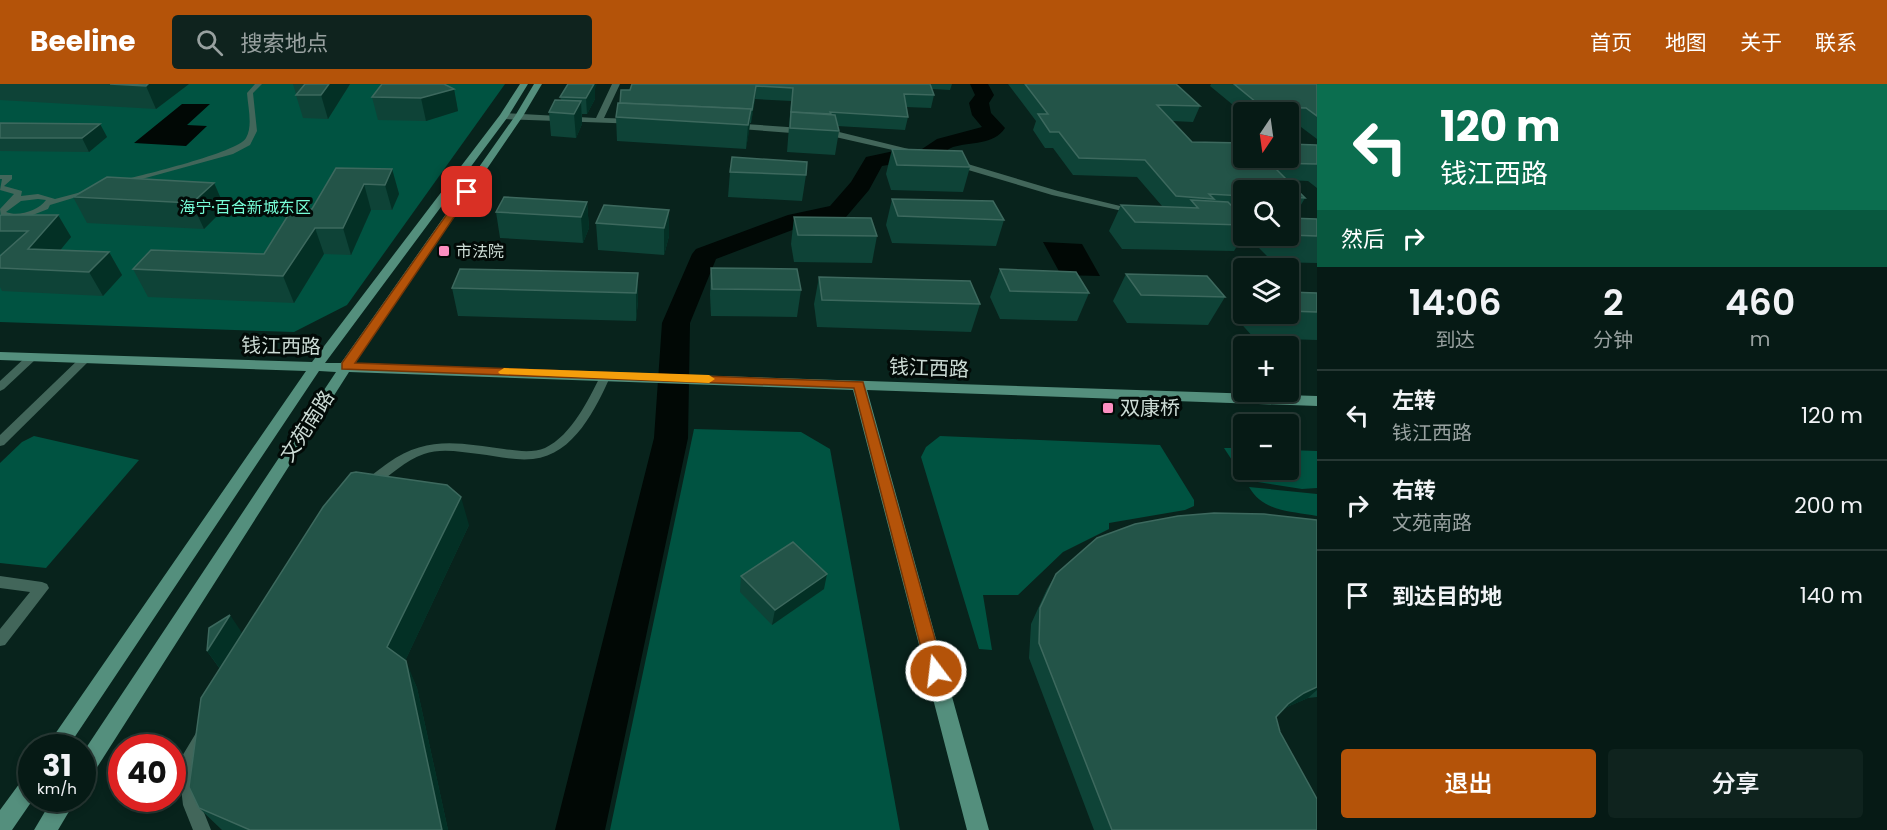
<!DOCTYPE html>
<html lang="zh">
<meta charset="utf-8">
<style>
:root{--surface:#061a15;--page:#0f231e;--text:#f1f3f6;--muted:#98a1a0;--line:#273834;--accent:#b45309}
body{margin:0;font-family:Poppins,"Noto Sans SC",sans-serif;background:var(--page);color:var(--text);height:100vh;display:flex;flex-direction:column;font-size:22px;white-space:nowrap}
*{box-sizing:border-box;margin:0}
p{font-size:20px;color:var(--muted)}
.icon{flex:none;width:33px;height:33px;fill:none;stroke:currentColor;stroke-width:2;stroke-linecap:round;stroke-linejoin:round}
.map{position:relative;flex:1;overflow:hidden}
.panel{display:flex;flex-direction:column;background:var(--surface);width:570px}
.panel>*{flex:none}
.banner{background:#0b6e4f;color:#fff;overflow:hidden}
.needle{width:39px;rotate:193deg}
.tools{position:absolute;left:1233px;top:18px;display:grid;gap:12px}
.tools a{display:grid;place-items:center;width:66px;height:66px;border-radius:6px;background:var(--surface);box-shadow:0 3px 9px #0003,0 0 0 2px var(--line);font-size:30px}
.speed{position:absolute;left:18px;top:650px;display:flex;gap:12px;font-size:30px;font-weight:700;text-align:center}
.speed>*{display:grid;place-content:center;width:78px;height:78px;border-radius:50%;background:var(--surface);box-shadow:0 3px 9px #0003,0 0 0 2px var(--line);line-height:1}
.speed small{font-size:15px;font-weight:400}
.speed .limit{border:9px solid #d22;background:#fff;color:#111}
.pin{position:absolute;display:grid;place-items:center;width:51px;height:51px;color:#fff;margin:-26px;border-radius:12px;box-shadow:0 3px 9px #0006}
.me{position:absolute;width:66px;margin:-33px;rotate:345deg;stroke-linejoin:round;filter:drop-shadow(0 0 4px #0008)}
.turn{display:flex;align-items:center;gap:21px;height:126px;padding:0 24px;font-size:27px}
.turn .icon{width:78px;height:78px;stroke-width:2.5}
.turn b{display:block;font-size:42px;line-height:51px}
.then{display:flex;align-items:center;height:57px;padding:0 24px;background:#0003;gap:12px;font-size:22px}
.eta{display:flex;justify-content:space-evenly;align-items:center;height:102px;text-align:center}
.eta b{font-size:36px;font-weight:600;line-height:42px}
.primary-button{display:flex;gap:12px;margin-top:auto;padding:12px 24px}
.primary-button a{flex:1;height:69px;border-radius:6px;background:var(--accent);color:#fff;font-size:24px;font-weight:600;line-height:69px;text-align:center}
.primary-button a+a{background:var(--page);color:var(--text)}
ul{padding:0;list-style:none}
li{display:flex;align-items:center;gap:18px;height:90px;padding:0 24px;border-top:2px solid var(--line)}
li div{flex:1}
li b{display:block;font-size:22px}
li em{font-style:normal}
header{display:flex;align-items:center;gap:36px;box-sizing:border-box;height:84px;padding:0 30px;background:var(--accent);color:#fff}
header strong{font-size:28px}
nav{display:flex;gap:33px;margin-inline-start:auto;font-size:21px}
.search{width:420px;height:54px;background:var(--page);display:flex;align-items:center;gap:15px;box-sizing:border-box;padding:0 21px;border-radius:6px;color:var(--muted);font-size:22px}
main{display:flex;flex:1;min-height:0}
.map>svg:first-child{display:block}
</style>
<header>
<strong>Beeline</strong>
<div class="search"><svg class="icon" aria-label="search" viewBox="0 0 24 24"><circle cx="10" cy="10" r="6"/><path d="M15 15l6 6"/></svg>搜索地点</div>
<nav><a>首页</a><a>地图</a><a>关于</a><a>联系</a></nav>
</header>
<main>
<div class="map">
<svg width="1317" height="746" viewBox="0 0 1317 746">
<rect width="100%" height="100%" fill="#08231c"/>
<g fill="#005341">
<path d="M0 0H505L347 221 294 248 0 238Z"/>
<path d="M694 345 801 348 830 365 900 746H610Z"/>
<path d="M34 352 139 376 46 484 0 479V379L22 358Z"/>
<path d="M940 352 1160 361 1194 416V422L1185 426 1109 439V445L1063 468 1018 511H983L992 566 979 565 921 373 926 363Z"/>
<path d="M1224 364H1243L1244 386H1288L1289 366 1317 367V404L1302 405 1245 396Z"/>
<path d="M1249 403 1317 410V432C1291 427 1263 428 1249 403Z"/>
</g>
<g fill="#010805">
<path d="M182 20H210L187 41 207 42 186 62 134 59Z"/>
<path d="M1043 158 1082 160 1100 192 1061 191Z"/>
</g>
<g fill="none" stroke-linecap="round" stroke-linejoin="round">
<path fill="#010805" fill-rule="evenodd" d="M970 0H988L994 11 989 19 991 29 1005 44C994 61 970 58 953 63 943 67 936 79 925 80 910 82 897 79 882 82L869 106 846 133 803 142 716 175 690 239 688 354 605 746H555L654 354 662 239 692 170 696 165 788 131 830 122 851 98 866 73 894 67H919L937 55 982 43 972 31 969 19 975 11Z"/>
<g fill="#42665a" fill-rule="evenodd">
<path d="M255 0H262L253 9 257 47 250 61 233 70 120 101V97C141 91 237 69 246 54 253 42 248 23 247 9Z"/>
<path d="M0 91H12V95L4 102 22 107 21 112 38 110 55 115 89 106 93 108 50 121 48 125 20 136 0 151V144L11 135 1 133 0 125 14 110 0 106 2 95H0ZM38 115 46 116C38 127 18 133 6 128L21 117Z"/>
<path d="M32 270 36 271 37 273 36 275 4 305 0 307V297L28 271Z"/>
<path d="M85 272 90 275 89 277 4 361 0 362V351L81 273Z"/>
<path d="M606 288 611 291C596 324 574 371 533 375 515 377 497 372 479 370 461 368 441 364 424 370 405 376 390 392 374 403H366L364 400C369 392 380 385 388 379 427 351 460 359 504 365 517 367 533 369 545 364 572 351 588 316 601 291Z"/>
<path d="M0 492 42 498 47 500 49 504 5 561 0 562V545L30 508 0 504Z"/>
<path d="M202 646 208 649 210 654 195 681 201 721 211 746H193L183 721 178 679 196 649Z"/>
</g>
<g fill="#42665a" fill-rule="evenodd">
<path d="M612 0H620L604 34 637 35 640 36V40L504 35 500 32 504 29 596 34Z"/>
<path d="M730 39 831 46 933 71 928 74 831 52 727 44V40Z"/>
<path d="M951 75 1058 107 1145 128 1140 131 1052 111 948 80 946 78Z"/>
</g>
<g fill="#548f7d" fill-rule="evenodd">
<path d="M520 0H528L507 34 325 279H341L515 32 534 0H542L523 32 354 280 1317 312V322L867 306 989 746H967L853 306 349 288 89 696 82 699V670L336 288 319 287 68 663H46L306 287 0 276V268L312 278 500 31Z"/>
<path d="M32 689V714H34L12 746H0V726L25 692Z"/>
<path d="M53 714H77L58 746H34Z"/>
</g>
</g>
<g fill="#0e4337">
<path d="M0 0H189L156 25 0 16Z"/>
<path d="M293 0H350L328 35 303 34 296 11 297 10H296Z"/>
<path d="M632 0H952L950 6 932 5 934 11 931 24 906 23 908 33 905 46 837 42 839 47 835 71 787 68 791 17 755 15 751 39H750L746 65 617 57 616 33 620 19 630 6Z"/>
<path d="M1008 0H1176L1200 22 1193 38 1172 37 1192 58 1317 61V104L1308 97 1287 96 1305 114 1295 131H1288V106H1244V129H1239L1244 135V151L1234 167 1122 165 1109 147 1121 121 1162 122 1137 93 1073 91 1053 64H1045L1033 46 1036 37Z"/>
<path d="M1211 0H1317V55L1297 40H1288V28H1244V30L1210 2Z"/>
<path d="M454 5 458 27 426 37 378 36 372 13Z"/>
<path d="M595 5V15L587 30H582V40L576 54 551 52 549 28 561 16 560 13Z"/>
<path d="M0 39 100 40 107 53 89 68 0 67Z"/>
<path d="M892 65 970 83 963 108 891 106 886 90Z"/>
<path d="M392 85 399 110 392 126H371L351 171 324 170 294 219 148 213 133 185 264 170 312 125Z"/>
<path d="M730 88 806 91 802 117 728 113Z"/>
<path d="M214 99 225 124 204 145 87 139 73 113Z"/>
<path d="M892 115 1004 136 996 162 892 159 886 141Z"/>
<path d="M587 118 589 144 583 159 500 154 496 128Z"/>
<path d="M669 126V152L664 171 598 166 596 139Z"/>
<path d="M58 131 71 153 60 166 109 168 122 191 103 212 2 207 0 203V172L2 170H0V132Z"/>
<path d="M794 133 877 152 872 179 794 178 791 160Z"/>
<path d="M1288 134 1317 135V179L1273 178 1255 160 1260 152H1288Z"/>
<path d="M711 184 801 206 797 233 711 232 710 211Z"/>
<path d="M1000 185 1089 209 1077 237 1000 235 990 213Z"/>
<path d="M638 189V217L636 237 458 232 452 204Z"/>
<path d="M1126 190 1225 213 1208 241 1127 239 1113 217Z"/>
<path d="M819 193 980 220 971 248 817 243 814 220Z"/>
<path d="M1288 208 1317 209V256L1254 254 1236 234 1244 222V230H1288Z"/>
<path d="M1317 436V613L1308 614 1287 623 1276 633 1280 648 1317 746H1094L1029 574 1031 540 1047 505 1056 490Z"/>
<path d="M469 441 405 577 417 604 448 746H222L199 724 220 585 207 567 242 549Z"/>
<path d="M741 492 824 505 772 541 740 508Z"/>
</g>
<g fill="#033025">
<path d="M148 0H189L156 25 146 2Z"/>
<path d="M329 0H350L328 35 321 11Z"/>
<path d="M589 0H597L595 5V15L587 30 586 14Z"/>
<path d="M756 2 755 15 751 39 752 26Z"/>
<path d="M454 5 458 27 426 37 421 14Z"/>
<path d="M581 17 582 40 576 54 574 30Z"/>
<path d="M751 25 749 48 746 65 748 41Z"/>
<path d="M100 40 107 53 89 68 82 54Z"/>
<path d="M392 85 399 110 392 126 385 101Z"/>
<path d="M214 99 225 124 204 145 192 119Z"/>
<path d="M364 100 371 126 351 171 343 144Z"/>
<path d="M587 118 589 144 583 159 581 133Z"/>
<path d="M669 126V152L664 171V144Z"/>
<path d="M58 131 71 153 44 186 28 165Z"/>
<path d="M315 144 324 170 294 219 283 192Z"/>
<path d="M109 168 122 191 103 212 89 188Z"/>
<path d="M638 189V217L636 237V209Z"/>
<path d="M461 413 469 441 399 590 387 563Z"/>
<path d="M827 490 824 505 772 541 775 526Z"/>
<path d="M230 531 249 559 227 594 207 567Z"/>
<path d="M406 577 417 604 448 746H442Z"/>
<path d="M1317 603V606L1308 614 1287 623 1272 634 1288 620 1304 609Z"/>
</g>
<g fill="#235448" stroke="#3d695e" stroke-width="1.5">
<path d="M110 0H148L146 2Z"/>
<path d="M305 0H329L321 11H296Z"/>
<path d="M382 0H444L454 5 421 14 372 13Z"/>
<path d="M568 0H594L586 14 560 13Z"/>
<path d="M632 0H930L934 11 904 10 908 33 830 28 831 30 791 28 793 4 756 2 752 26H751V25L620 19 621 6H630Z"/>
<path d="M1025 0H1176L1200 22 1157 21 1192 58 1244 59V74H1288V60L1317 61V80L1270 79 1305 114 1288 113V106H1244V112L1209 110 1214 115 1176 112 1145 76 1079 74 1059 48H1050L1038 30H1048Z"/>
<path d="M1234 0H1317V32L1306 24 1262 23Z"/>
<path d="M555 16 581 17 574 30 549 28Z"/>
<path d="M618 19 751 25 748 41 616 33Z"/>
<path d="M791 28 835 31 839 47 790 44Z"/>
<path d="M0 39 100 40 82 54H0Z"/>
<path d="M892 65 962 67 970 83 897 81Z"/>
<path d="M732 73 807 78 806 91 730 88Z"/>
<path d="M336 84 392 85 385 101 364 100 343 144H315L283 192 133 185 151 166 264 170 292 125H312Z"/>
<path d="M107 93 214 99 192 119 73 113Z"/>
<path d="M504 113 587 118 581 133 496 128Z"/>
<path d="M892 115 993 117 1004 136 898 132Z"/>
<path d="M1191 116 1228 118 1244 135V141L1135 138 1121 121 1198 124Z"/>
<path d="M604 121 669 126 664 144 596 139Z"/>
<path d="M1 131H58L28 165 109 168 89 188 0 184V172L28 147H0V132Z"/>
<path d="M794 133 871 134 877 152 798 151Z"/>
<path d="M1288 134 1317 135V152L1289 151Z"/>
<path d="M711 184 797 185 801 206 712 205Z"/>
<path d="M460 185 638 189 636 209 452 204Z"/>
<path d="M1000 185 1076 188 1089 209 1010 207Z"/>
<path d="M1126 190 1207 192 1225 213 1141 211Z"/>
<path d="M819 193 970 197 980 220 822 216Z"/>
<path d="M1288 208 1317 209V228L1288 227Z"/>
<path d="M356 388 447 401 461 413 387 563 406 577 442 746H250L199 724 189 703 201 614 323 423 351 389Z"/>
<path d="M1214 429 1264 430 1317 436V603L1304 609 1288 620 1276 633 1280 648 1317 715V746H1112L1039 559 1040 524 1056 490 1097 454 1135 440 1178 432Z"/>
<path d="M793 458 827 490 775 526 741 492Z"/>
<path d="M230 531 207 567 209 544Z"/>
</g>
<path fill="#b45309" stroke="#753606" stroke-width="1.5" d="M464 106 471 108 355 279 863 298 944 587 942 593 936 595 929 593 927 587 854 304 342 285V279Z"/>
<path fill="#f59e0b" d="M504 284 709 291 715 295 709 299 500 290 498 288Z"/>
<g fill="#fc8fc1" stroke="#020a07" stroke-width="2">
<rect x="438" y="161" width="12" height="12" rx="3"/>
<rect x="1102" y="318" width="12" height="12" rx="3"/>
</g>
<g text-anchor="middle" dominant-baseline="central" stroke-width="6" stroke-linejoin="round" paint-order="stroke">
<g font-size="16" fill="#77fed8" stroke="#020a07">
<text x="245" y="123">海宁·百合新城东区</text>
</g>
<g font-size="16" fill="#ccdbd5" stroke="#020a07" text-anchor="start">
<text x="456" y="167">市法院</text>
</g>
<g font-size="20" fill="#ccdbd5" stroke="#020a07">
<text transform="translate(281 262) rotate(1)">钱江西路</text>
<text transform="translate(929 284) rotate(2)">钱江西路</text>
<text transform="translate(307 342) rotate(-57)">文苑南路</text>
</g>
<g font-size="20" fill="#ccdbd5" stroke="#020a07" text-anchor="start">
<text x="1120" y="324">双康桥</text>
</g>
</g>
</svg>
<div class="tools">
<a><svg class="needle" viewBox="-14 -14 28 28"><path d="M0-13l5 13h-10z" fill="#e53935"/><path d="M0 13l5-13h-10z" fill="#98a1a0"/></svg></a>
<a><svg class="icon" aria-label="search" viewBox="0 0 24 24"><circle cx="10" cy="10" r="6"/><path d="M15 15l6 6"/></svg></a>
<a><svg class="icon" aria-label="layers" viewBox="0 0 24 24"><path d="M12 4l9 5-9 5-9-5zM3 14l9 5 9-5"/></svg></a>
<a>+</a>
<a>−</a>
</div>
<div class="speed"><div>31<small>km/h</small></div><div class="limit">40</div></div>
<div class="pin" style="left:467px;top:108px;background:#d93025"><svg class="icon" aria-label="arrive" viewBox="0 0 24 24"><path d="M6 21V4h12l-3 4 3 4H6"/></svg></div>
<svg class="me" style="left:936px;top:587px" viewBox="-20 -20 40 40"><circle r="17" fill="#b45309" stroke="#fff" stroke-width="3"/><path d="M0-11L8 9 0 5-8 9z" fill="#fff"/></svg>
</div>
<section class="panel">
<div class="banner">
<div class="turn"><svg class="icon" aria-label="left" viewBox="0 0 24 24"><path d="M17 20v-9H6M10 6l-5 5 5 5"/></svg><div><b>120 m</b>钱江西路</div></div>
<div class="then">然后<svg class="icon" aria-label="right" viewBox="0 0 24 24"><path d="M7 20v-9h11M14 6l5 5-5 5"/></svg></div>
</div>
<div class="eta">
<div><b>14:06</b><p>到达</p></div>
<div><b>2</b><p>分钟</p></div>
<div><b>460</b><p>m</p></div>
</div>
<ul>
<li><svg class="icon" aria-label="left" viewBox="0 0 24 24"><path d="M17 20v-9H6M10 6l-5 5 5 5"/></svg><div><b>左转</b><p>钱江西路</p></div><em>120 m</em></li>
<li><svg class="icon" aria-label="right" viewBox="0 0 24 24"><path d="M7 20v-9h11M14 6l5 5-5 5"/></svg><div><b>右转</b><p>文苑南路</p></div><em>200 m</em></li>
<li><svg class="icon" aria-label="arrive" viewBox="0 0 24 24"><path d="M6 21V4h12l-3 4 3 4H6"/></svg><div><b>到达目的地</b></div><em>140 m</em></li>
</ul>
<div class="primary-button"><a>退出</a><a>分享</a></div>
</section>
</main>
